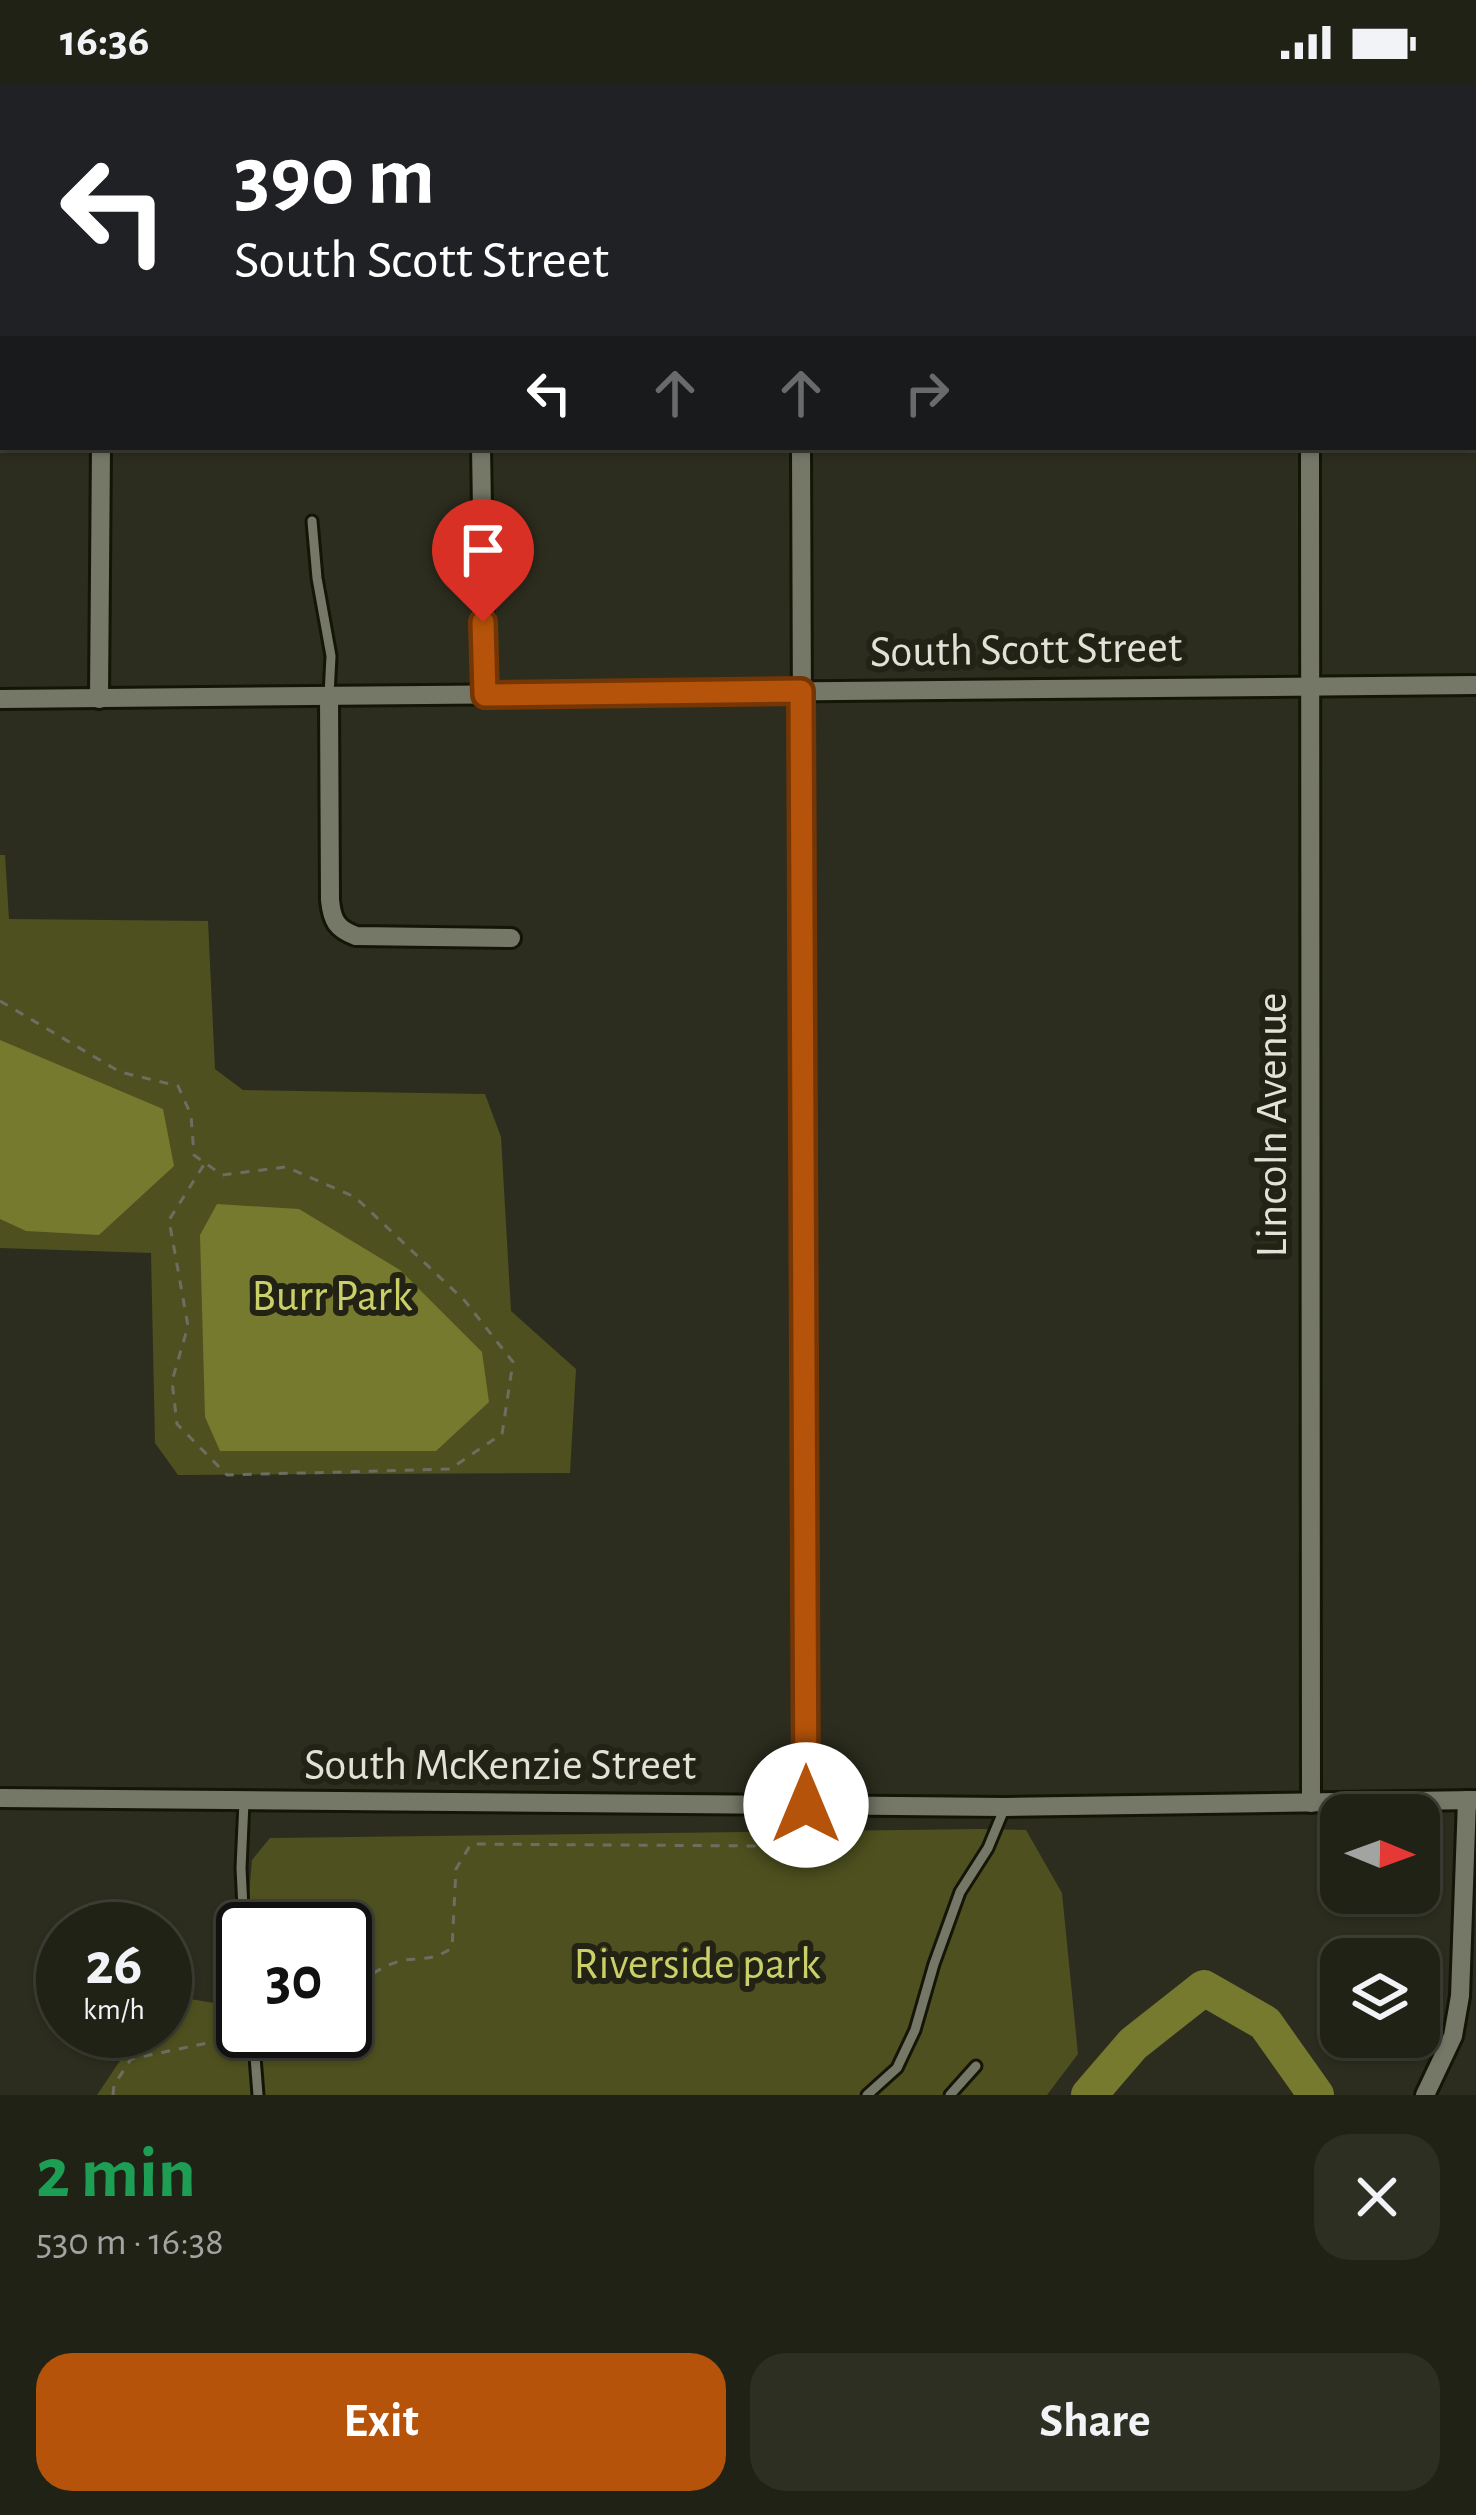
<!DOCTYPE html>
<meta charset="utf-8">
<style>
:root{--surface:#212216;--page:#2d2f23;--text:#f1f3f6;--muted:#a2a4a1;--line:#3e3f35;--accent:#b45309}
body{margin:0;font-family:"Alegreya Sans",sans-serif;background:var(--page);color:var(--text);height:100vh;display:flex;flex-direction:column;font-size:45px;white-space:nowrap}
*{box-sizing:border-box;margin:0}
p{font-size:39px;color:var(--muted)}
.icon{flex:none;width:66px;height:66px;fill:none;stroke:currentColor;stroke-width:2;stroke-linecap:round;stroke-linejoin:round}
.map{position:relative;height:2011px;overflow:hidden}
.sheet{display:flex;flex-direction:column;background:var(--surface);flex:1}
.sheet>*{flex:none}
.guide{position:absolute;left:0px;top:0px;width:1476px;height:366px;box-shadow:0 3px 9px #0004,0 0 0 3px var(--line);background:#202124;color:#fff;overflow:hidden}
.needle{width:78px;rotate:91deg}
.controls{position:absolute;left:1320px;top:1710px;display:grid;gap:24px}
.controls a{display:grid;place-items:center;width:120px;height:120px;border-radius:24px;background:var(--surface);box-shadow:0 3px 9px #0004,0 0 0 3px var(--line);font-size:60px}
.speed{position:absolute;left:36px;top:1818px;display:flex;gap:24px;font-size:60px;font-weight:700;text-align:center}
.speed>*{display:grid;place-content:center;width:156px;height:156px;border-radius:50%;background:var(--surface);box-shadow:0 3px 9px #0004,0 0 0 3px var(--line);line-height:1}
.speed small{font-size:30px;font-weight:400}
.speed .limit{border:6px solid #111;border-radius:18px;background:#fff;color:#111}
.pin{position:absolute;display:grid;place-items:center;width:102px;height:102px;color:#fff;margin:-123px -51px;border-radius:50% 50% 50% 0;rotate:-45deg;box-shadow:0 0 12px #0007}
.pin .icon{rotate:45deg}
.me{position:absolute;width:132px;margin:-66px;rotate:0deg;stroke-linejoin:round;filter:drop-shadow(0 0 9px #0008)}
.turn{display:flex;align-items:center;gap:42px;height:252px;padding:0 36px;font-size:54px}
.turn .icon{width:156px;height:156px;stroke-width:2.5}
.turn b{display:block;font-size:84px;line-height:102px}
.lanes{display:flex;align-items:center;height:114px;padding:0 36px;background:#0003;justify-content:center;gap:60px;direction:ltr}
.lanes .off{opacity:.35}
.round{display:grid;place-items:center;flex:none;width:126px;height:126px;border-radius:36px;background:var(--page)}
.headline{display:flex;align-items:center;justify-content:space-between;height:204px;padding:0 36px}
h1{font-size:72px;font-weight:700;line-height:90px;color:#1e9e55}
.action{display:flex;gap:24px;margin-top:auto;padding:24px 36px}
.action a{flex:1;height:138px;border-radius:36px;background:var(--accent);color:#fff;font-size:48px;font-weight:700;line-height:138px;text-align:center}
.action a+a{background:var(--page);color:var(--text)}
.status{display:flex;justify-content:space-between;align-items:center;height:84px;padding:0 60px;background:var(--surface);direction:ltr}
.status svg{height:33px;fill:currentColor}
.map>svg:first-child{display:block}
</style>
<div class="status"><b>16:36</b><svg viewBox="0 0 49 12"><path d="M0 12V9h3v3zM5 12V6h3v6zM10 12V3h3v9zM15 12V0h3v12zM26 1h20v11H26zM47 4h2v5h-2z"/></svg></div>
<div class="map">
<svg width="1476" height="2011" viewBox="0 0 1476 2011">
<rect width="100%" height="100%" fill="#2c2d1e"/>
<g fill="#4e501f">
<path d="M0 771H5L9 835 208 837 215 985 243 1006 485 1010 501 1053 511 1227 576 1285 570 1389 178 1391 155 1359 151 1169 0 1164Z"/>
<path d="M981 1745 1026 1746 1062 1809 1078 1970 1047 2011H97L140 1947H165V1911L239 1923 243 1881V1947H345V1845H246L252 1776 270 1754Z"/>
</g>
<g fill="#767a2f">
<path d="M0 956 163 1025 174 1082 99 1151 26 1147 0 1135Z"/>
<path d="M217 1120 299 1125 400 1186 482 1268 489 1318 436 1367H220L205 1333 200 1151Z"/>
</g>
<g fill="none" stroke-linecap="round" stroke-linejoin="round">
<path stroke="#767a2f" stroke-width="36" d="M1089 2011 1133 1960 1204 1904 1265 1939 1316 2011"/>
<g stroke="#141507" stroke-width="15">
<g id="lane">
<path d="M312 437 317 494 331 572 329 611"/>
<path d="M244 1845 241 1784 244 1718"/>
<path d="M253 1947 258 2011"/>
<path d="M867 2011 897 1984 915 1946 934 1880 960 1808 988 1764 1005 1723"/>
<path d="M950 2011 976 1982"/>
</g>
</g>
<g stroke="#141507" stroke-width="24">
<g id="street">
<path d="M505 0V3"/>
<path d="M799 0V3"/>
<path d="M1166 0V3"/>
<path d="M72 3V0"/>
<path d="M481 363 485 611"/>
<path d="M801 363 806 1721"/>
<path d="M1310 363 1311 1719"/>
<path d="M329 611 330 816C332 837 337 845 356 852L511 854"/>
<path d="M0 615 1476 601"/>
<path d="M99 615 101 363"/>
<path d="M0 1714 1005 1723 1476 1716"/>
<path d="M1425 2011 1453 1952 1460 1912 1467 1716"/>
</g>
</g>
<g stroke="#6d6e61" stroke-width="3" stroke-dasharray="9 9" stroke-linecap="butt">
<path d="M0 917 120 988 178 1002 191 1031 194 1071 222 1091 286 1083 355 1113 465 1217 513 1278 502 1350 450 1385 227 1391 177 1340 172 1297 188 1242 169 1136 205 1079"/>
<path d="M345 1912C364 1896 380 1881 405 1876 428 1873 431 1877 452 1864L456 1785 471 1760 763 1762 824 1741"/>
<path d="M113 2011 114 2001 131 1975 236 1953"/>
</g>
<use href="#lane" stroke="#767867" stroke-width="9"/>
<use href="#street" stroke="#767867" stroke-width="18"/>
</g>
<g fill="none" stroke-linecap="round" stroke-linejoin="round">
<g stroke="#753606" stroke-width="30">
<path id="route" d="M483 538 485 611 801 607 806 1721"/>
</g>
<use href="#route" stroke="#b45309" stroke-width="21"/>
</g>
<g text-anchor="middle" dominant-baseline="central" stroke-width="12" stroke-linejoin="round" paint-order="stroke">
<g font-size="45" fill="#e1e2d8" stroke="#222315">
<text transform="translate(1026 566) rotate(-1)">South Scott Street</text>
<text transform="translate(1272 1041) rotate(-90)">Lincoln Avenue</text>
<text x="500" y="1681">South McKenzie Street</text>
</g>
<g font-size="45" fill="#cacf68" stroke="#222315">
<text x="332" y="1212">Burr Park</text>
<text x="697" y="1880">Riverside park</text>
</g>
</g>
</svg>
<div class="controls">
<a><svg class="needle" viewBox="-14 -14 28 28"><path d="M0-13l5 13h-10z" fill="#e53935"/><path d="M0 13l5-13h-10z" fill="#a2a4a1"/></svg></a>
<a><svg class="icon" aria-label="layers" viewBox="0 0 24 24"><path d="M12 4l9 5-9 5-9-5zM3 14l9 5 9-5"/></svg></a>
</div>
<div class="speed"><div>26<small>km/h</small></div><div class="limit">30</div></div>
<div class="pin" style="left:483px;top:538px;background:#d93025"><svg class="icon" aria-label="arrive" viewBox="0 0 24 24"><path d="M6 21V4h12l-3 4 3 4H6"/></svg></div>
<svg class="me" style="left:806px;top:1721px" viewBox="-20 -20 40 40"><circle r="19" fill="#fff"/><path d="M0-13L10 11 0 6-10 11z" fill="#b45309"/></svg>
<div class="guide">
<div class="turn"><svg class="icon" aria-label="left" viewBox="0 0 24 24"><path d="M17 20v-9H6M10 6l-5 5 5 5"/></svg><div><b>390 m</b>South Scott Street</div></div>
<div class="lanes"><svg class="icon" aria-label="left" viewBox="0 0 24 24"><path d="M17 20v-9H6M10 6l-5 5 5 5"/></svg><svg class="icon off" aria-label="ahead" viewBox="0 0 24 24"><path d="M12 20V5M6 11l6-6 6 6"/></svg><svg class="icon off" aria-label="ahead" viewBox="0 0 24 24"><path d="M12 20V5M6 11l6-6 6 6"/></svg><svg class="icon off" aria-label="right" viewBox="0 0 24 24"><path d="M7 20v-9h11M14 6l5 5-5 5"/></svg></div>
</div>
</div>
<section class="sheet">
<div class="headline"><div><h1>2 min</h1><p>530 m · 16:38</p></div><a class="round"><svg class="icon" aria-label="close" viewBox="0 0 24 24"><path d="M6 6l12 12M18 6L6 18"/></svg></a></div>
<div class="action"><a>Exit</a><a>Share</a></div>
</section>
